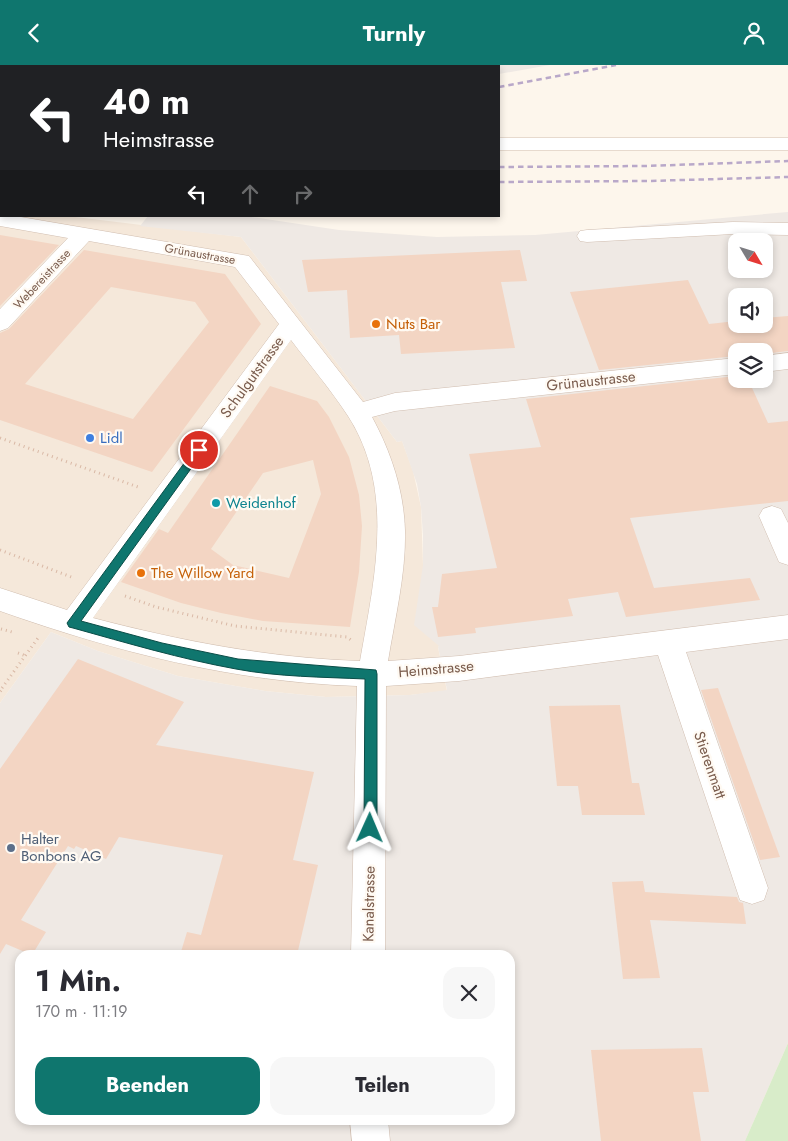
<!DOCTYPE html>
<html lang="de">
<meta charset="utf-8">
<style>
:root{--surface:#fff;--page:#f7f7f7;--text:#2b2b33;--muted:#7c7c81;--accent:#0f766e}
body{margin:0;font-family:Jost,sans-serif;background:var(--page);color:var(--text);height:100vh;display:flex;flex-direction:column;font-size:19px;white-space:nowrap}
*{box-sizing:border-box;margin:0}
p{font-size:16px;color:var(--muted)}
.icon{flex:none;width:28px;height:28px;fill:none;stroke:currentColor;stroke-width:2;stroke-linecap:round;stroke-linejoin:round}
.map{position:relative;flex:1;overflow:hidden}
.panel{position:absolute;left:15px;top:885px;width:500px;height:175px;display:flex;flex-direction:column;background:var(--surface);border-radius:15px;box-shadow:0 2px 8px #0003}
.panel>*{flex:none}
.banner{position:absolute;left:0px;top:0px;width:500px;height:152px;box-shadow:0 2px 8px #0003;background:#202124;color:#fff;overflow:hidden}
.needle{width:32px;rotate:128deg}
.tools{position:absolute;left:728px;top:168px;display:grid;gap:10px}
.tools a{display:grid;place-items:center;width:45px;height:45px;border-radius:10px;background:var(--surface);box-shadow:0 2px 8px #0003;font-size:25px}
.pin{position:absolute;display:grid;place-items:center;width:42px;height:42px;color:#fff;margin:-21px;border:2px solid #fff;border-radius:50%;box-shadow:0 1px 5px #0007}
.me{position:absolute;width:55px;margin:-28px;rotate:1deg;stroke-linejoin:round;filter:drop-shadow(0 0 4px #0008)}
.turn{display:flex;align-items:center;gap:18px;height:105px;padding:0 20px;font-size:22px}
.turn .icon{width:65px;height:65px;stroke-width:2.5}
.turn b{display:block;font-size:35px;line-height:42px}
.lanes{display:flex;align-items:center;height:48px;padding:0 20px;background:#0003;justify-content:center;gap:25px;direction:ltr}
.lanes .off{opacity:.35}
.round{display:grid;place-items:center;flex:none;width:52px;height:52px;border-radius:15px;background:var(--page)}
.summary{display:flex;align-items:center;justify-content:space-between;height:85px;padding:0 20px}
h1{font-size:30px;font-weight:700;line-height:38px}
.cta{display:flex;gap:10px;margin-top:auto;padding:10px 20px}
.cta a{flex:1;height:58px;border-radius:15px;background:var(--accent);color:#fff;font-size:20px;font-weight:700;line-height:58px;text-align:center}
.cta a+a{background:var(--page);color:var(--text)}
header{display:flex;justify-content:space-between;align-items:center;height:65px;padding:0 20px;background:var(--accent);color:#fff;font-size:22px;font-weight:700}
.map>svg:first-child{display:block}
</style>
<header><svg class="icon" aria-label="back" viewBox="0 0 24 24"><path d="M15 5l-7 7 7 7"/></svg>Turnly<svg class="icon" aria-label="person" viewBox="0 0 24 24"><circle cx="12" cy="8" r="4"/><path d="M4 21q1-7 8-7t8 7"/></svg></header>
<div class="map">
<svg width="788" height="1076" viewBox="0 0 788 1076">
<rect width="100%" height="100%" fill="#fdf6ec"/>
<path fill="#f5e8da" d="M0 140 1 151H67L241 172 397 377 402 376 413 406 421 442 423 500 440 581 438 582 447 626 410 630 326 632 265 626 178 611 98 586 51 567 0 638Z"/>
<g fill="#efe9e4" fill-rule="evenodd">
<path d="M0 0H550L499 9V1H1V40Z"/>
<path d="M788 147V978L745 1076H0V638L51 567 98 586 178 611 265 626 326 632 410 630 447 625 438 582 439 581 414 560 423 500V470L421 442 417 419 402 376 397 377 241 172 140 161 148 151H245L339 165 437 172 535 170ZM736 176H764V204H736ZM736 231H764V259H736ZM736 286H764V314H736ZM20 890H510V1055H20Z"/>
</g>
<path fill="#d8ecc9" d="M788 978V1076H745Z"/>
<g fill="#f3d5c3" fill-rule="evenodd">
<path d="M0 170 59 180 0 241Z"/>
<path d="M84 185 225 209 261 259 152 407 0 355V268L9 264ZM111 222 195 237 209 257 133 354 25 319Z"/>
<path d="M520 185 527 216 501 217 515 283 401 289 399 270 350 273 347 225 308 227 302 195Z"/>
<path d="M688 215 709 259 736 256V259H764V253L788 251V286L764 289V286H736V291L599 305 570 227Z"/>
<path d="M736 311V314H748L768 358 788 356V436L630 453 654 523 750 513 760 535 626 552 618 527 568 534 573 551 475 563 476 568 438 572 432 542H438L442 509 497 503 469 389 541 382 526 334Z"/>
<path d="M270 321 317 336 329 352 349 392 359 430 362 461 359 507 350 562 263 556 221 548 181 538 121 517 159 464 168 468ZM313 395 321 429 289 513 233 500 211 484 263 408Z"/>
<path d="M78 594 184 637 156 680 314 707 293 795 318 800 297 890H180L187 867 201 870 223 790 119 772 106 794 76 781 74 784 68 781 21 855 46 867 32 890 6 879 0 889V704Z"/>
<path d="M718 623 780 792 760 795 701 625Z"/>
<path d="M620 640 632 718H639L645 750H582L578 721H557L549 641Z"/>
<path d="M643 816 645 827 737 832 739 837 743 838 746 859 650 855 660 913 623 914 612 817Z"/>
<path d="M702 983 709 1027H693L701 1076H601L591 985Z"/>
</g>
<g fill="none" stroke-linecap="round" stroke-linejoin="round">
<g stroke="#d1beb0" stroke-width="1">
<g id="minor">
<rect x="499" y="73" width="289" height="12"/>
<path d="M0 149 1 151H15L249 191 363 337 395 328 736 293V309L395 346 372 352C391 387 404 426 405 466 406 509 395 553 388 596L459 591 788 550V574L686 587 768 823 764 835 752 839 740 835 658 590 459 616 386 621 385 890H351L357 621C234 617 116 587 0 546V523L67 545 279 259 235 202 89 176 8 263 0 266V244L68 173 0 161ZM291 275C310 300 331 325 348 351 396 425 374 516 360 596 269 593 181 576 93 553Z"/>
<path d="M733 157 788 158V170L733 169 587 177 580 176 577 171 580 166 587 165Z"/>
<path d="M788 288V304L764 307V291Z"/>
<path d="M772 441 781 444 788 458V500L779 497 759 451 763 444Z"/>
<path d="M350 1055H388L390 1076H352Z"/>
</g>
</g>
<g stroke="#d9b8a5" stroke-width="3" stroke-dasharray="1 4" stroke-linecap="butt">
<path d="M0 373 141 423"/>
<path d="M0 485 74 513"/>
<path d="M125 531 156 542 235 561 347 572 351 575"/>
<path d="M1 564 12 567"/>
<path d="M18 588 26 591"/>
<path d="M2 623 38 573"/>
</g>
<path stroke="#d9b8a5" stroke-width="4" stroke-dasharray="1 4.5" stroke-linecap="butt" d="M0 626 3 622"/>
<use href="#minor" fill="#fff" fill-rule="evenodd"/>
<g stroke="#b9a8c9" stroke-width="2.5" stroke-dasharray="5.5 4" stroke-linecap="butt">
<path d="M499 22 616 0"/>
<path d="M499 102 645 101 788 96"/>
<path d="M499 117 648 116 788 112"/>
</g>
</g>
<path fill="#0f766e" stroke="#0a4d48" d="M199 381 203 382V387L81 556 162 578 238 594 376 605 377 609V763L375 768 370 769 366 768 364 763 365 614C323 612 278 612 236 604 181 594 127 578 73 563L69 562 67 558 196 382Z"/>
<g fill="#e8710a" stroke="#fffaf3" stroke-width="2">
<circle cx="376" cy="259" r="5"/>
<circle cx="141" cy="508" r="5"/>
</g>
<circle fill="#3f7fe0" stroke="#fffaf3" stroke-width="2" cx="90" cy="373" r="5"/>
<circle fill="#0f9aa8" stroke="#fffaf3" stroke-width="2" cx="216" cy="438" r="5"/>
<circle fill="#5c6f8a" stroke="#fffaf3" stroke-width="2" cx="11" cy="783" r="5"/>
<g text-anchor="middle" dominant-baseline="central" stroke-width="4.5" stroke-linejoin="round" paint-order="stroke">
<g font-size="12" fill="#7a5c4d" stroke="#fffaf3">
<text transform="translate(200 189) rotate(10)">Grünaustrasse</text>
<text transform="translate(42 214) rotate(-47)">Webereistrasse</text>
</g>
<g font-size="15" fill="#c56008" stroke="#fffaf3" text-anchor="start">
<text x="386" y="259">Nuts Bar</text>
<text x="151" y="508">The Willow Yard</text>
</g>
<g font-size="15" fill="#7a5c4d" stroke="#fffaf3">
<text transform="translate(252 312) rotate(-54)">Schulgutstrasse</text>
<text transform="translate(591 316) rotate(-6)">Grünaustrasse</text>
<text transform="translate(436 604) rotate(-5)">Heimstrasse</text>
<text transform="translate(710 700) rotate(71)">Stierenmatt</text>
<text transform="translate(369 839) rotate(-89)">Kanalstrasse</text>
</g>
<g font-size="15" fill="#366cbe" stroke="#fffaf3" text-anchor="start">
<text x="100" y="373">Lidl</text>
</g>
<g font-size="15" fill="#0d838f" stroke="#fffaf3" text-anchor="start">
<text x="226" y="438">Weidenhof</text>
</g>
<g font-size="15" fill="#4e5e75" stroke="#fffaf3" text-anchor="start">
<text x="21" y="774">Halter<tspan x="21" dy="17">Bonbons AG</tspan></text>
</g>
</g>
</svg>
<div class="tools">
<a><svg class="needle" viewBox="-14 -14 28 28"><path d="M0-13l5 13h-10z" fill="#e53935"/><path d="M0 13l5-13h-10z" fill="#7c7c81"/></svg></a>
<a><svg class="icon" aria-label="sound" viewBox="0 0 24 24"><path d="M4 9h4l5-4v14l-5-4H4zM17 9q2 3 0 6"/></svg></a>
<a><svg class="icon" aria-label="layers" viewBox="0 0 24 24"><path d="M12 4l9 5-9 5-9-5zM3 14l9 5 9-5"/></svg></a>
</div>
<div class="pin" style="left:199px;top:385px;background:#d93025"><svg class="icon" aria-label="arrive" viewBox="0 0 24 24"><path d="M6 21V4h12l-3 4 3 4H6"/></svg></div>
<svg class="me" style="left:370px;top:763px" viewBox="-20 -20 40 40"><path d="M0-17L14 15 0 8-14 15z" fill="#0f766e" stroke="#fff" stroke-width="4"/></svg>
<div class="banner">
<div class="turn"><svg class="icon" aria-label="left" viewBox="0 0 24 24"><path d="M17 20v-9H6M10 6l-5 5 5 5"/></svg><div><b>40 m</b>Heimstrasse</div></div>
<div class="lanes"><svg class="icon" aria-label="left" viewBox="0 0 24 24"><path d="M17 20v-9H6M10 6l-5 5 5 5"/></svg><svg class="icon off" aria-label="ahead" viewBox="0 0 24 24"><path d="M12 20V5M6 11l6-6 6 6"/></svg><svg class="icon off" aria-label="right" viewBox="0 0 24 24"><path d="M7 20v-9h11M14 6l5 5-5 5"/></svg></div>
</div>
<section class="panel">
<div class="summary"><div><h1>1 Min.</h1><p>170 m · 11:19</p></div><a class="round"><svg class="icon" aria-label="close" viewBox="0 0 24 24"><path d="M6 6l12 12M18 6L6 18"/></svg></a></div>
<div class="cta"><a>Beenden</a><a>Teilen</a></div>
</section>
</div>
